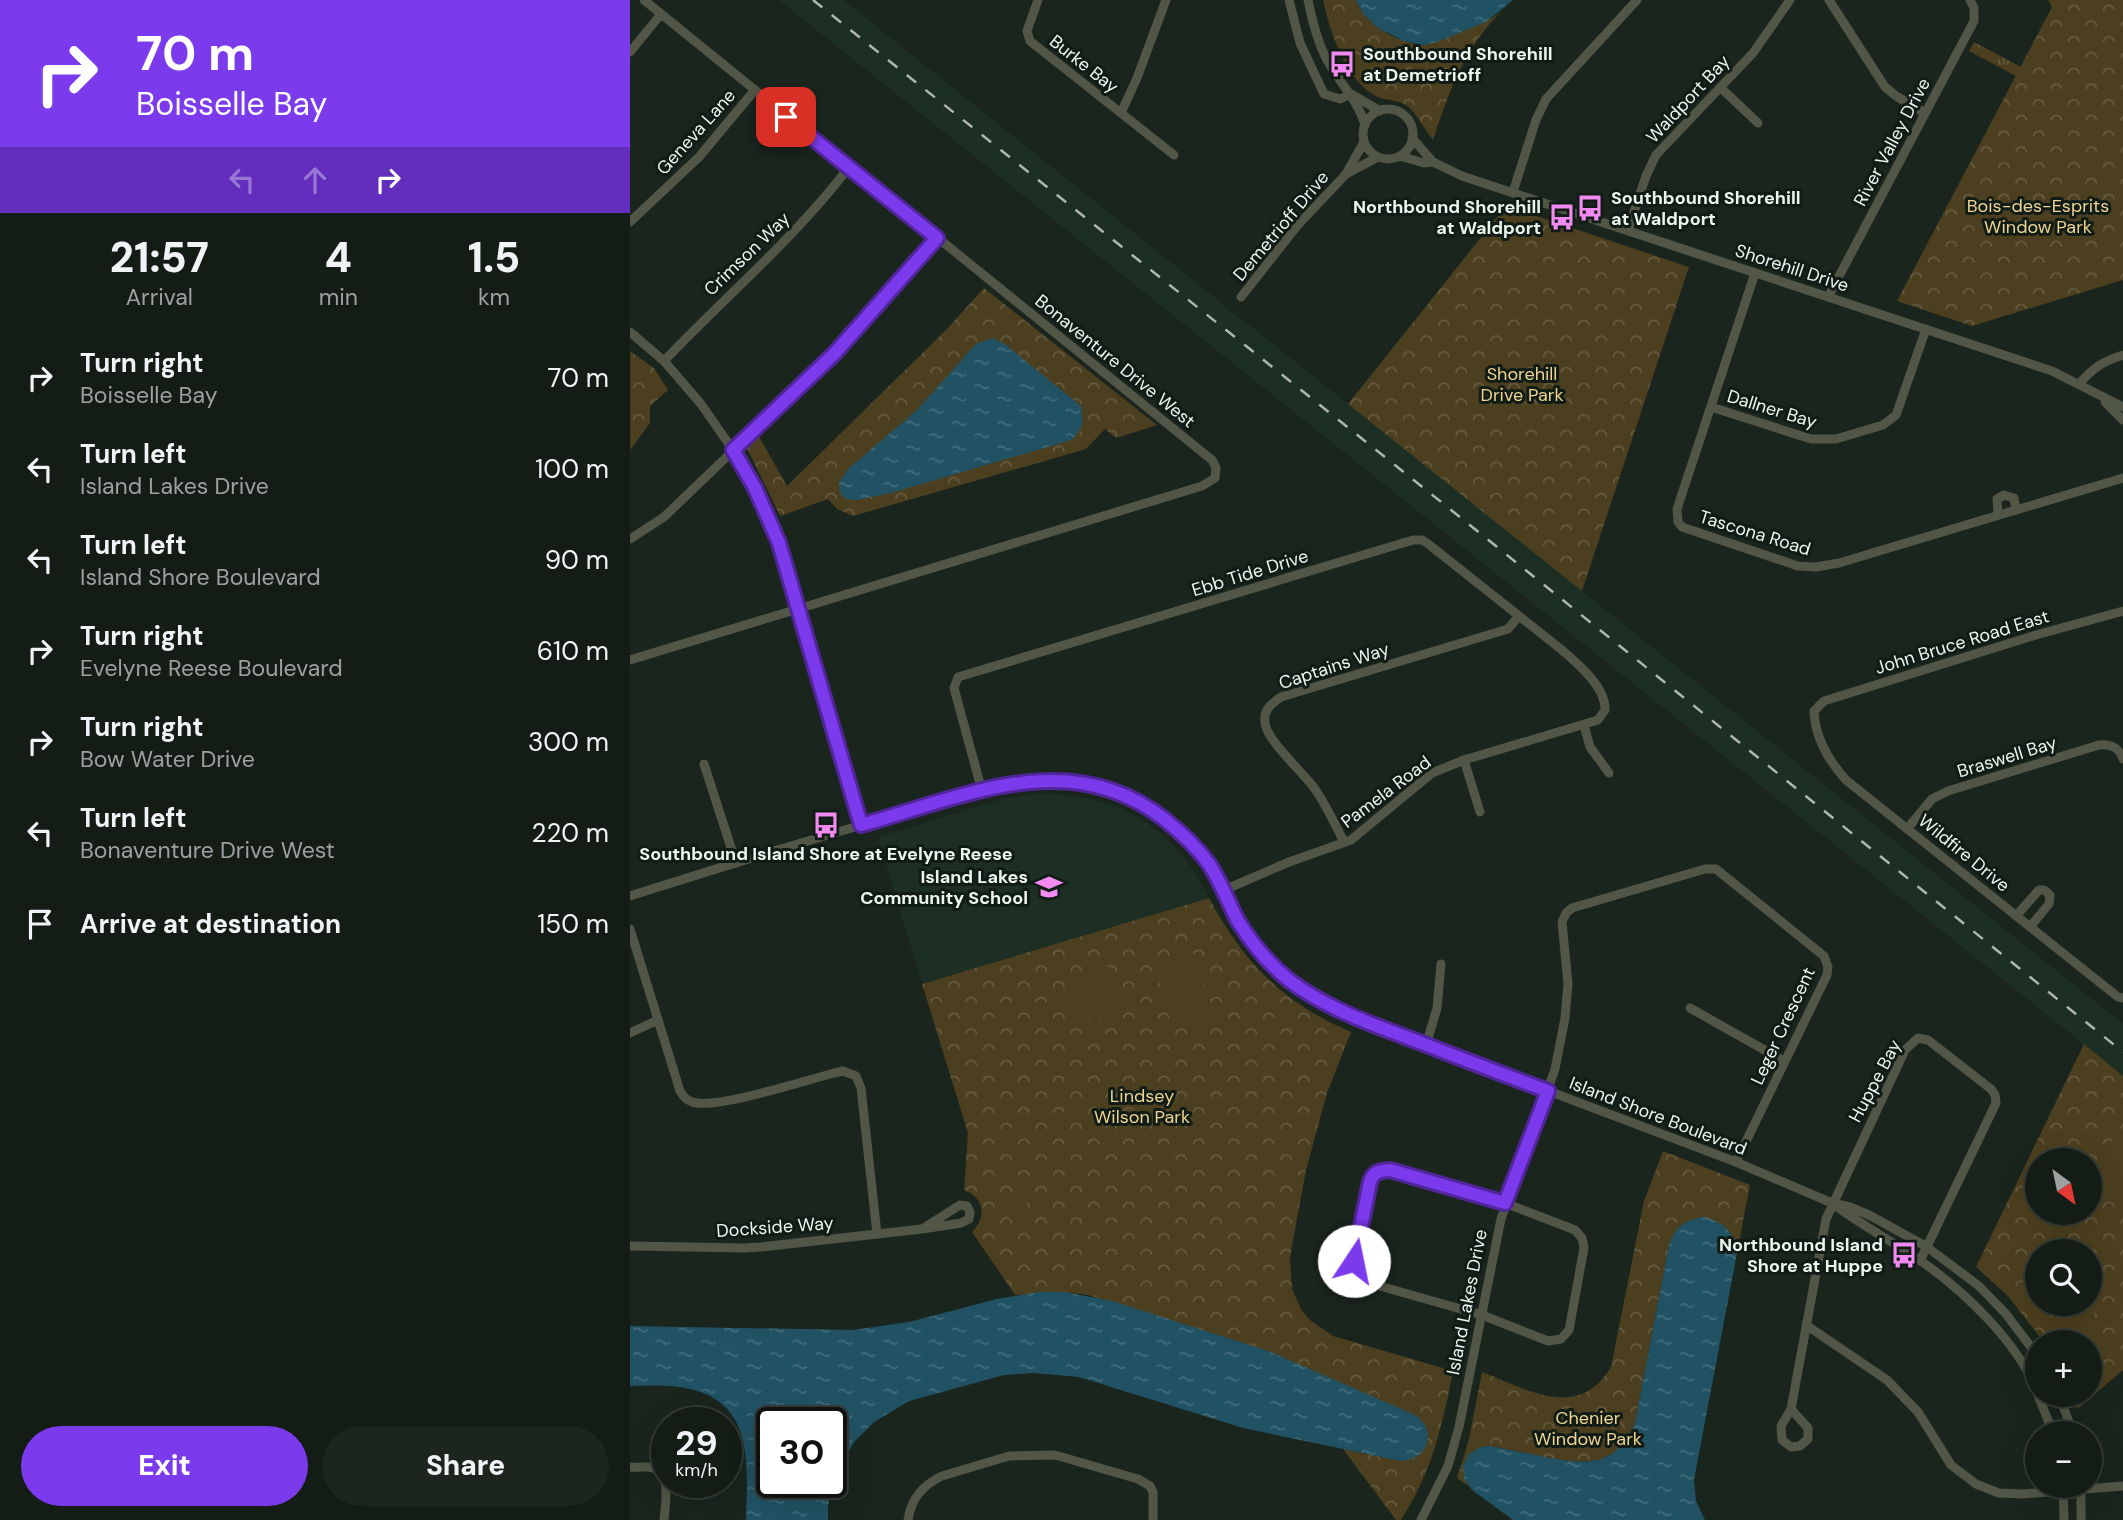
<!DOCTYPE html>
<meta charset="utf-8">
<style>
:root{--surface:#141c16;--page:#1d251f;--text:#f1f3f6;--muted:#9da1a1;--line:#333a35;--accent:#7c3aed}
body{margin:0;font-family:"DM Sans",sans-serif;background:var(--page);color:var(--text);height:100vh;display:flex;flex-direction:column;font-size:26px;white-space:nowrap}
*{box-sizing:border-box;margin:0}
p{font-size:23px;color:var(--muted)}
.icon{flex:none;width:38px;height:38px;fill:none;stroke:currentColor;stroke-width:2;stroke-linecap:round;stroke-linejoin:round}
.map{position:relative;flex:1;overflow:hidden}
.drawer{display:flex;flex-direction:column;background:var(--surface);width:630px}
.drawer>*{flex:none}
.banner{background:#7c3aed;color:#fff;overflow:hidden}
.needle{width:46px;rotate:147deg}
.tools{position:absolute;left:1395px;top:1148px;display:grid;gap:14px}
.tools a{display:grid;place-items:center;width:77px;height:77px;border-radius:50%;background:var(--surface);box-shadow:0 7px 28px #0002,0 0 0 2px var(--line);font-size:35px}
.speed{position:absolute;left:21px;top:1407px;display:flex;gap:14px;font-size:35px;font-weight:700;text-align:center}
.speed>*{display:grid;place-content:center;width:91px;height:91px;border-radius:50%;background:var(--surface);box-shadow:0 7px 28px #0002,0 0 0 2px var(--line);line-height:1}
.speed small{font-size:18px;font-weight:400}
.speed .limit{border:4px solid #111;border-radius:10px;background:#fff;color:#111}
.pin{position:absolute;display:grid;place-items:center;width:60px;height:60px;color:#fff;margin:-30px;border-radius:14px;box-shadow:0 4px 10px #0006}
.me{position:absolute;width:77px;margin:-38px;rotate:11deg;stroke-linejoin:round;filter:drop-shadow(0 0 5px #0008)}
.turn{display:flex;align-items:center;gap:24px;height:147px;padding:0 21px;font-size:32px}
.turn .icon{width:91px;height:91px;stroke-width:2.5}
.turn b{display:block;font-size:49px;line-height:60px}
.lanes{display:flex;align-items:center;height:66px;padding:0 21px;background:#0003;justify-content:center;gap:35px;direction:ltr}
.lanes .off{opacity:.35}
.eta{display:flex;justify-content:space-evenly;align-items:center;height:119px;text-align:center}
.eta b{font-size:42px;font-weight:800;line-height:49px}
.primary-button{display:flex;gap:14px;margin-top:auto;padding:14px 21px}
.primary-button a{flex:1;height:80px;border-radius:42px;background:var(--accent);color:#fff;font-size:28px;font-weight:800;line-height:80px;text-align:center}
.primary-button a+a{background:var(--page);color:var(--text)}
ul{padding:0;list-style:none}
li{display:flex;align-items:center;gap:21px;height:91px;padding:0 21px}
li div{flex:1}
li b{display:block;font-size:26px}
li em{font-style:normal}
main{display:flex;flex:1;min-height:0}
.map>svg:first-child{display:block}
</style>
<main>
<section class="drawer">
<div class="banner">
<div class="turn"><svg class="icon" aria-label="right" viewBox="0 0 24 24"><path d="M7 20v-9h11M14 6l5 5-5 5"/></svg><div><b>70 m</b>Boisselle Bay</div></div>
<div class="lanes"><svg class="icon off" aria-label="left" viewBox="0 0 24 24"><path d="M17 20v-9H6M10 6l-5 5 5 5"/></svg><svg class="icon off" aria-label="ahead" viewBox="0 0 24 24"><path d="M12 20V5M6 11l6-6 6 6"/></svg><svg class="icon" aria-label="right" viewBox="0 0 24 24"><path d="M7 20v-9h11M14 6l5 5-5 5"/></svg></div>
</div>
<div class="eta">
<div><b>21:57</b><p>Arrival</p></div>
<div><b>4</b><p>min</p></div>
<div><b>1.5</b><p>km</p></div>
</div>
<ul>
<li><svg class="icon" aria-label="right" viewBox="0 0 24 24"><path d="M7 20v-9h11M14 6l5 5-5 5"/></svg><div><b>Turn right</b><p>Boisselle Bay</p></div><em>70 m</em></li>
<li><svg class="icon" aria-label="left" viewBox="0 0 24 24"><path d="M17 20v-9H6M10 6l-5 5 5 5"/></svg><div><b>Turn left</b><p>Island Lakes Drive</p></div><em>100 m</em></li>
<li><svg class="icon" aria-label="left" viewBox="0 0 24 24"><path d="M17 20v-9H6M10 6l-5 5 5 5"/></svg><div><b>Turn left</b><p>Island Shore Boulevard</p></div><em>90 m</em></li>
<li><svg class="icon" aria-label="right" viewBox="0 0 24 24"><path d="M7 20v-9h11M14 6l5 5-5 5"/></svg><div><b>Turn right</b><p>Evelyne Reese Boulevard</p></div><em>610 m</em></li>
<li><svg class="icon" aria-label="right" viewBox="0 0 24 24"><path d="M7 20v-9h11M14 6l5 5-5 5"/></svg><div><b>Turn right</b><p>Bow Water Drive</p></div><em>300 m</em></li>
<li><svg class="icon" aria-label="left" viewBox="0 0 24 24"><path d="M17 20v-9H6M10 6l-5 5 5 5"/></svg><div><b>Turn left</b><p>Bonaventure Drive West</p></div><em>220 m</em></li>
<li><svg class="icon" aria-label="arrive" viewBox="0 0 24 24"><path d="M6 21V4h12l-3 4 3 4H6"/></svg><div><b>Arrive at destination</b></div><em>150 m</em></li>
</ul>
<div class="primary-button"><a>Exit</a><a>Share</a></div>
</section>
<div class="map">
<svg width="1493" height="1520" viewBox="0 0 1493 1520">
<defs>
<pattern id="grass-tufts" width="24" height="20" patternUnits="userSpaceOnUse" patternTransform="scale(1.75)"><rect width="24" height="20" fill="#4c3f1f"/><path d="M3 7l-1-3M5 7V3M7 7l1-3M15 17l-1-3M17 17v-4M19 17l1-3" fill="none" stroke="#665b40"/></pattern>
<pattern id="park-crowns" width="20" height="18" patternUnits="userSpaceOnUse" patternTransform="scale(1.75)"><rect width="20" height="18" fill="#4c3f1f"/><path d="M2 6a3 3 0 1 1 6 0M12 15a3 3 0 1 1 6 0" fill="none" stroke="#665b40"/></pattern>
<pattern id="water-ripples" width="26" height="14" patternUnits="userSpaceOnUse" patternTransform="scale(1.75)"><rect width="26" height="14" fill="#215264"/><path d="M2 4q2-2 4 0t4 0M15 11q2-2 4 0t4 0" fill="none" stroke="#426c7a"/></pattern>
</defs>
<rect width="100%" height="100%" fill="#1a251e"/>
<g fill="#1d2f24">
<path d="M149 0H214L589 301 601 312 612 319 1130 733 1493 1024V1076Z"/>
<path d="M416 793 463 799 493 809 514 821 533 835 555 858 572 884 579 898 292 984 248 837 376 798Z"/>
</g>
<path fill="url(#grass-tufts)" d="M1344 42 1391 67 1386 76 1339 51Z"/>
<g fill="url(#park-crowns)" fill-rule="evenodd">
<path d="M693 0H726C735 25 768 43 794 45L862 18 871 12C834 48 819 92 803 140 794 129 787 113 776 105 766 99 754 101 744 95 716 79 699 30 693 0Z"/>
<path d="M1418 0H1493V280L1342 326 1267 301 1422 7Z"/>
<path d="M876 206 1059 267 952 591 718 404Z"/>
<path d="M354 288 527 425 486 438 475 429 456 449 223 516 207 509 198 499 150 516 115 444 127 433 157 486 316 330Z"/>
<path d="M0 351 24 368 38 390 20 406V423L0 450Z"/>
<path d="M579 898C614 963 653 1003 721 1032L697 1093 676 1170 660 1257 662 1289 672 1311 681 1321 703 1336 823 1371C812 1427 802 1472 771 1520H766L713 1449 771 1461 638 1351 458 1295 434 1292 385 1295 342 1232C357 1217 354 1197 334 1190L338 1133 292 984Z"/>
<path d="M1454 1044 1493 1076V1370L1447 1409 1442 1395H1460V1342H1414L1377 1295 1346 1267ZM1407 1160H1460V1213H1407ZM1407 1251H1460V1304H1407Z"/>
<path d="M1033 1151 1120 1185 1106 1258V1246L1039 1245 1005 1423C985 1468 957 1465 914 1457 897 1453 879 1450 861 1446L851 1447 837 1485 842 1489 827 1478 839 1439 852 1372C897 1389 948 1422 981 1367L1014 1201Z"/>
</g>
<g fill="#4c3f1f">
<path d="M568 953 574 974 571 976 584 1019 543 1030 525 965Z"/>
<path d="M475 965 484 971 494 1010C452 1025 443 1021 434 977Z"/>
<path d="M1493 1126V1210L1460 1185V1170Z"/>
<path d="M395 1196 402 1224H383L376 1202Z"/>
<path d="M1460 1301C1465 1312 1466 1320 1461 1332L1434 1330 1429 1333 1424 1330 1422 1324 1427 1304H1460Z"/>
</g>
<g fill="url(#water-ripples)" fill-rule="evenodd">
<path d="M726 0H883L856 22 807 42 794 45 774 41 748 28 733 14Z"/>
<path d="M363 338 376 345 451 406C454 422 453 429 441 440L261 493 227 500 216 499 210 493 209 483 218 469 287 410 346 344Z"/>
<path d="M1073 1217C1096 1222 1107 1235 1106 1258L1064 1480 1066 1501 1075 1520H883L842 1490 834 1479 833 1466 839 1454 851 1447 861 1446C879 1450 896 1453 914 1457 957 1465 985 1468 1005 1423L1039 1245C1045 1227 1055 1220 1073 1217Z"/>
<path d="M409 1292H434L482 1301 638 1351 785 1415C808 1430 798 1460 771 1461L613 1428 449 1377 403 1373 374 1375 279 1401 244 1422 225 1441 211 1464 202 1485 198 1507V1520H116C117 1469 126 1404 60 1389 41 1384 19 1386 0 1386V1326L223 1330 279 1322 367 1299ZM142 1423H201V1482H142Z"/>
</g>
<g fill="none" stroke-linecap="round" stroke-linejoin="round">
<g stroke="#515646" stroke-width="9">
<path d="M408 0 397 31 400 41 491 113 507 78 536 0"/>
<path d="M659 0 670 43 694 94 710 99 721 94 750 111"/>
<path d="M678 0C682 20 687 40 696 58 708 81 728 100 735 125"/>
<path d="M1199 0 1255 87 1266 96 1295 113"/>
<path d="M0 52 31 14"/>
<path d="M1091 88 1128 123"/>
<circle cx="758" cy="134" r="25"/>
<path d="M491 113 544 155"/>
<path d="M782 138 803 162 832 176 1422 371 1493 407"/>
<path d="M770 156 794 163 803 162"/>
<path d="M716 174 748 157"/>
<path d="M883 192 906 120 916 99 1007 0"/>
<path d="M0 222 69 157 124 91"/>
<path d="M998 230 1016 176 1026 155 1123 53 1160 0"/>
<path d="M1125 273 1047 509 1048 522 1052 527 1168 566 1186 567 1209 563 1493 478"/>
<path d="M611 297 667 226 716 174 734 142"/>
<path d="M1198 297 1344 21V8L1340 0"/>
<path d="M0 332 34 361 71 404 103 450 125 489 149 543 206 744 231 825"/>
<path d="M34 361C96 296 165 238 219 167"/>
<path d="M1449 384C1463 368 1473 361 1493 355"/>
<path d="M1475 402 1493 420"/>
<path d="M1081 407 1181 439H1206L1253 425 1266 415 1296 329"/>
<path d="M1368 515 1367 499 1374 495 1384 498 1386 510"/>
<path d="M0 539 34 517 204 354 307 238"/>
<path d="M1493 611 1406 635 1194 701 1184 711C1185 738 1199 761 1216 780L1488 997 1493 998"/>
<path d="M0 660 572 486 585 478 586 468 582 460 14 0"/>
<path d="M954 725 960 747 979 773"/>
<path d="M834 760 850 812"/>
<path d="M74 764 106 863"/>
<path d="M352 791 324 688 328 677 783 540H792L797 543 932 650C948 664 976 687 975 710L968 720 834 760 802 773 721 840 659 862 594 890"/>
<path d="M1277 829 1302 799 1318 791 1469 745C1481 744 1489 747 1493 759"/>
<path d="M714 842C705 824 696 805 685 789 673 772 637 741 635 723 633 710 641 704 651 697L878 629 889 616"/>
<path d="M0 896C94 866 189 837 284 810 328 798 376 778 423 779 474 781 524 803 560 839 583 862 592 894 609 921 639 971 686 1002 739 1023L1106 1162 1202 1203 1220 1207 1241 1216 1297 1247 1349 1286 1376 1314 1407 1355"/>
<path d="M1386 916 1409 890H1414L1420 895 1419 904 1400 927"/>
<path d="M0 929 50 1091C53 1096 56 1100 62 1102 85 1110 177 1080 204 1073L213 1071 226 1076 231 1088 247 1234"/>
<path d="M1060 1008 1154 1061"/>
<path d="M0 1033 28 1020"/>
<path d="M796 1045 807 1008 811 964"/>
<path d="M760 1170 875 1203 945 1230 952 1238 954 1248 939 1330 931 1339 918 1341 852 1315 732 1281 727 1275 724 1261 740 1182C744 1171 749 1171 760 1170Z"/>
<path d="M1206 1206C1232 1225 1261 1241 1288 1259 1332 1289 1387 1341 1407 1391"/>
<path d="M0 1246 115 1248 131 1247 292 1229 330 1205 337 1206 340 1212 339 1219 331 1223 292 1229"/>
<path d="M1176 1325 1257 1380 1288 1412 1321 1465 1346 1484 1369 1493 1392 1494 1493 1486"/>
<path d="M1408 1395 1423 1433"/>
<path d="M1429 1395 1443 1433"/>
<path d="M1161 1409 1178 1428V1439L1170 1446 1161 1447 1152 1440 1151 1426 1161 1409 1196 1219 1275 1050 1288 1038 1298 1040 1361 1089 1365 1095 1366 1103 1290 1261"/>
<path d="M0 1467C7 1468 16 1466 23 1468 42 1472 35 1506 34 1520"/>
<path d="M1433 1487 1434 1520"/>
<path d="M278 1520C281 1498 293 1485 312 1476L379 1456 425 1455 508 1479 520 1486 523 1492V1520"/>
<path d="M791 1520 818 1466 829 1427 871 1219 925 1069 935 1018 938 984 932 922 936 913 942 908 1075 869H1086L1194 956 1198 967 1197 975 1106 1162"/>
<path d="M1451 1520V1487"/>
</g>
<path stroke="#adb6af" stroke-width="2.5" stroke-dasharray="12 12" stroke-linecap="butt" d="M183 0 815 505 1493 1052"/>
</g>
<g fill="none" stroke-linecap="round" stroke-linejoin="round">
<g stroke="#51269a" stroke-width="18">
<path id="route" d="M156 117 307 238 204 354 103 450 125 488 149 543 231 825C333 797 440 745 534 819 552 833 566 846 579 864 591 882 598 902 608 921 621 942 640 965 660 981 699 1010 744 1025 789 1042 832 1059 875 1075 918 1091L875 1203 760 1170C749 1171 744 1171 740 1182L724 1261"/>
</g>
<use href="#route" stroke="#7c3aed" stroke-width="12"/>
</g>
<defs>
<g id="bus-bare" transform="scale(2.1)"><path d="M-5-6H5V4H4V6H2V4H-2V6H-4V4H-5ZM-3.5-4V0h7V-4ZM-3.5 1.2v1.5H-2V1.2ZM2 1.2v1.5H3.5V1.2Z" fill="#f28af2" stroke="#101c15" stroke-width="2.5" paint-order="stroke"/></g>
<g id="school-bare" transform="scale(2.1)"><path d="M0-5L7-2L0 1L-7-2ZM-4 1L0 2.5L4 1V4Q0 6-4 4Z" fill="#f28af2" stroke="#101c15" stroke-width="2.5" paint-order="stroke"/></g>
</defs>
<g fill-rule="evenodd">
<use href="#bus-bare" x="712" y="64"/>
<use href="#bus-bare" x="960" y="208"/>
<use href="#bus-bare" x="932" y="217"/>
<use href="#bus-bare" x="196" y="825"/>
<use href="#school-bare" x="419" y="887"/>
<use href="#bus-bare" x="1274" y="1255"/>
</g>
<g text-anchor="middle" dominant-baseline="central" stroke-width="6" stroke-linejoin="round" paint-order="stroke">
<g font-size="18" font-weight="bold" fill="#edf5ef" stroke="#101c15" text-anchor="end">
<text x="733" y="54" text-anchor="start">Southbound Shorehill<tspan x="733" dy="21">at Demetrioff</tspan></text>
<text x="981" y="198" text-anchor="start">Southbound Shorehill<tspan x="981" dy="21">at Waldport</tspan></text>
<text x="911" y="207">Northbound Shorehill<tspan x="911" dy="21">at Waldport</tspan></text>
<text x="196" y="854" text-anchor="middle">Southbound Island Shore at Evelyne Reese</text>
<text x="398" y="877">Island Lakes<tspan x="398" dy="21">Community School</tspan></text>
<text x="1253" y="1245">Northbound Island<tspan x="1253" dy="21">Shore at Huppe</tspan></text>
</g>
<g font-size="18" fill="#edf5ef" stroke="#101c15">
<text transform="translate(454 64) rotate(38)">Burke Bay</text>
<text transform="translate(1058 99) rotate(-47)">Waldport Bay</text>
<text transform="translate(66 132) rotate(-48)">Geneva Lane</text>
<text transform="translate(1262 142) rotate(-62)">River Valley Drive</text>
<text transform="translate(651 226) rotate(-50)">Demetrioff Drive</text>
<text transform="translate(117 254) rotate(-44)">Crimson Way</text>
<text transform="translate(1162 268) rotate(18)">Shorehill Drive</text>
<text transform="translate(485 361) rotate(39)">Bonaventure Drive West</text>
<text transform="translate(1142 409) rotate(17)">Dallner Bay</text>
<text transform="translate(1125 533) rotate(17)">Tascona Road</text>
<text transform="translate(620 573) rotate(-17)">Ebb Tide Drive</text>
<text transform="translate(1332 642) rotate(-17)">John Bruce Road East</text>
<text transform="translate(704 666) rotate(-18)">Captains Way</text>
<text transform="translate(1377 757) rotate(-17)">Braswell Bay</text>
<text transform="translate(756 792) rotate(-37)">Pamela Road</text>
<text transform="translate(1334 853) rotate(39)">Wildfire Drive</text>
<text transform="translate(1153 1026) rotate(-65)">Leger Crescent</text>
<text transform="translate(1245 1081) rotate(-62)">Huppe Bay</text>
<text transform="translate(1028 1116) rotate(21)">Island Shore Boulevard</text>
<text transform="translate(145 1227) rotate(-4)">Dockside Way</text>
<text transform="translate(837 1302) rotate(-79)">Island Lakes Drive</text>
</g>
<g font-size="18" fill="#efd492" stroke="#101c15">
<text x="1408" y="206">Bois-des-Esprits<tspan x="1408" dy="21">Window Park</tspan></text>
<text x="892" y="374">Shorehill<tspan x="892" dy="21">Drive Park</tspan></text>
<text x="512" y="1096">Lindsey<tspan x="512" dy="21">Wilson Park</tspan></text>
<text x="958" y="1418">Chenier<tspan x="958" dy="21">Window Park</tspan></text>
</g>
</g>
</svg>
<div class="tools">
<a><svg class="needle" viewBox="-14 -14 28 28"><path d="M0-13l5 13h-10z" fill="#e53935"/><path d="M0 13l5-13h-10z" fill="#9da1a1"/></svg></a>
<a><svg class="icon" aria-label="search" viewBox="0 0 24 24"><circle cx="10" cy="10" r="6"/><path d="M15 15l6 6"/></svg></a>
<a>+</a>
<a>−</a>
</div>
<div class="speed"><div>29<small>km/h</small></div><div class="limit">30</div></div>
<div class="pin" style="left:156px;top:117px;background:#d93025"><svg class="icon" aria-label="arrive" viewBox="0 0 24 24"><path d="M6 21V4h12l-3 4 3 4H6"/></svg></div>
<svg class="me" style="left:724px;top:1261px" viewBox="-20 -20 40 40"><circle r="19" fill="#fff"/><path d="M0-13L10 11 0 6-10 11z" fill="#7c3aed"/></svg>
</div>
</main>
